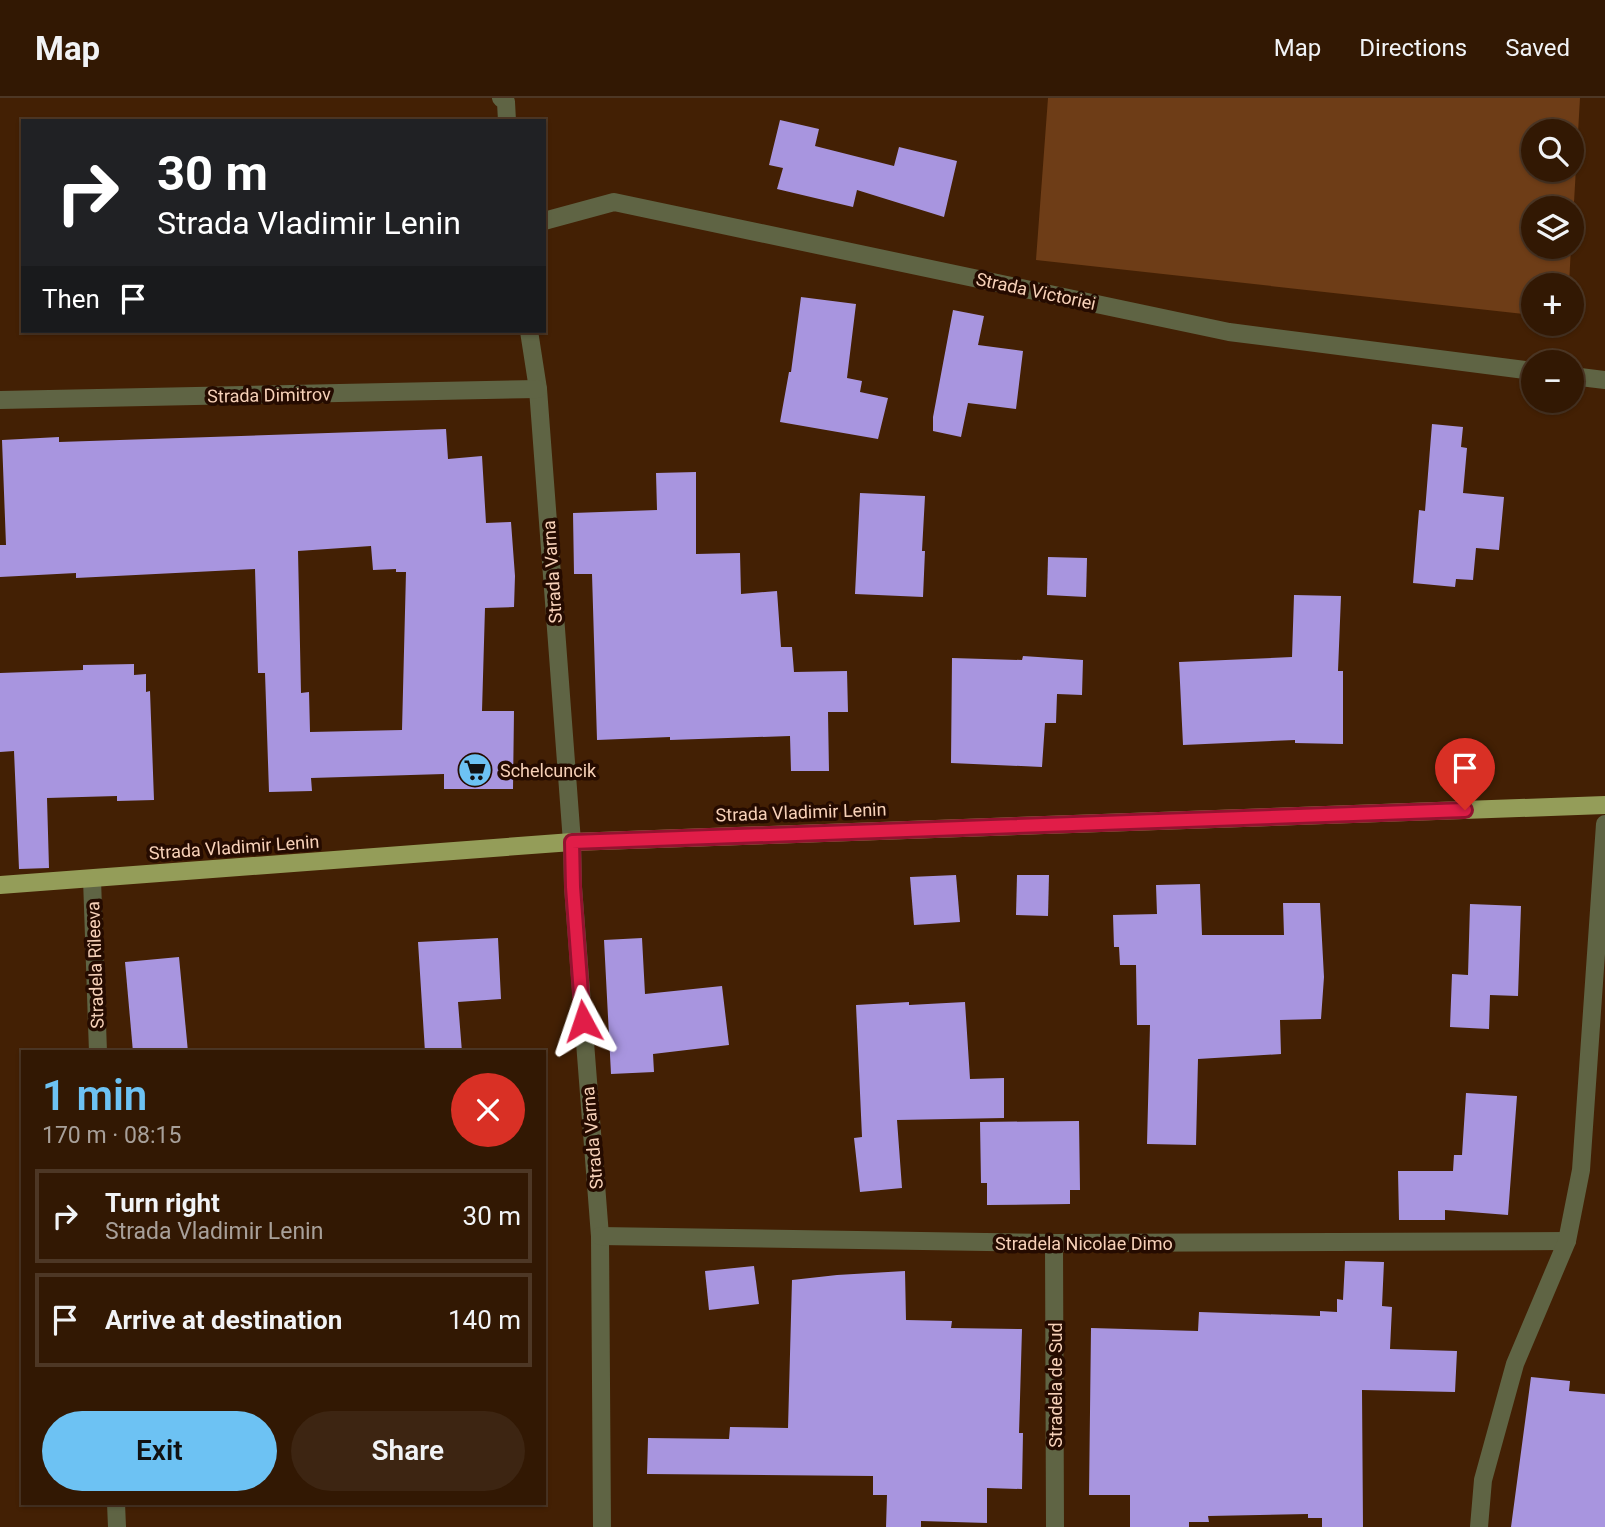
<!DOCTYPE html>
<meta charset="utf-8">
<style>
:root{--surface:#321803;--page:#3d2512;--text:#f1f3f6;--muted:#a8a09a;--line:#4d3725;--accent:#6dc2f3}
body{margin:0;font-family:Roboto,sans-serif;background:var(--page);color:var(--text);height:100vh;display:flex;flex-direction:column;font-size:26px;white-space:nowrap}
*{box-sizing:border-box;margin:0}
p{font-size:23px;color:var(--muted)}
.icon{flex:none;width:38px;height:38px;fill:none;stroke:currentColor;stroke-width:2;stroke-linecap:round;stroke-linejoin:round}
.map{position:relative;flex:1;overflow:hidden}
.drawer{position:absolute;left:21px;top:952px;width:525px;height:455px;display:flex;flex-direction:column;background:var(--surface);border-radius:0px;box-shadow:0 2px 5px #0004,0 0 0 2px var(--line)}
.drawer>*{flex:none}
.hud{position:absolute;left:21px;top:21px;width:525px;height:214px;border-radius:0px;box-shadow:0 2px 5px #0004,0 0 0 2px var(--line);background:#202124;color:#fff;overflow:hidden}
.buttons{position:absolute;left:1521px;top:21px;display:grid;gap:14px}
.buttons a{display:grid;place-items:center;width:63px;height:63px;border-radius:50%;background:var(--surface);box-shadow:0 2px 5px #0004,0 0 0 2px var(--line);font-size:35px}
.pin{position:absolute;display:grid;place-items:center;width:60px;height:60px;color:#fff;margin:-72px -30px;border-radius:50% 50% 50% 0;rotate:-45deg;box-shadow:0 0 7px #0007}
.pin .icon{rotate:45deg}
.me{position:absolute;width:77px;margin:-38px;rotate:355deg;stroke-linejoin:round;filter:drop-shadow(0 0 5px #0008)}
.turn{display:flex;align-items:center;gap:24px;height:147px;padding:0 21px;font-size:32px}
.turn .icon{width:91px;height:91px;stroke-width:2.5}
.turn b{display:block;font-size:49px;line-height:60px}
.then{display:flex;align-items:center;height:66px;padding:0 21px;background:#0003;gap:14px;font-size:26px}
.round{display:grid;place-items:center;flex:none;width:74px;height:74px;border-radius:37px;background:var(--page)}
.summary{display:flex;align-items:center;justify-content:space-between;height:119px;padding:0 21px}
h1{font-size:42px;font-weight:600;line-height:52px;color:var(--accent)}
.primary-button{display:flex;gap:14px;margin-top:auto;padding:14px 21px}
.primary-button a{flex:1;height:80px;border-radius:42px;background:var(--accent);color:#111;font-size:28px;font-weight:600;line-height:80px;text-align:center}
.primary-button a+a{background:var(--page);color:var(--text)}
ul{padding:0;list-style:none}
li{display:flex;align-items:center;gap:21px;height:94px;margin:0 14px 10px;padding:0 7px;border:4px solid var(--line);border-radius:0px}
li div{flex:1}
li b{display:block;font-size:26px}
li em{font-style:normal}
header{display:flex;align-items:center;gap:42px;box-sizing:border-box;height:98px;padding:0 35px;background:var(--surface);border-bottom:2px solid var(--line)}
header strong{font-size:33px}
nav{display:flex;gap:38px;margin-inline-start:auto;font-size:24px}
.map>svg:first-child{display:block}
</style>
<header>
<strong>Map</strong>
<nav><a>Map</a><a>Directions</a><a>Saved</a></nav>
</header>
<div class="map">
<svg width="1605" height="1429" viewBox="0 0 1605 1429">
<rect width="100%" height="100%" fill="#432004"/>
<path fill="#6e3d17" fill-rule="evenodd" d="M1048 0H1580L1572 139V110H1533V149H1571L1569 187H1533V217L1036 162ZM1533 33H1572V72H1533Z"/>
<g fill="#a895df" fill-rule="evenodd">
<path d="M780 22 819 31 815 48 894 68 899 49 957 63 944 119 857 92 853 109 777 91 783 70 769 67Z"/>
<path d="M801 199 856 206 847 280 862 283 860 294 888 300 878 341 780 324 789 274H791Z"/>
<path d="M953 212 984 218 978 247 1023 253 1016 311 968 305 961 339 933 333V319Z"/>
<path d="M1432 326 1463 329 1461 349 1467 350 1463 395 1504 399 1499 452 1476 450 1473 482 1456 481 1455 489 1413 485 1419 412 1425 413Z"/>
<path d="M446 331 448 361 482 358 486 425 511 424 515 478 514 509 485 510 482 613H514L513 691H444V676L311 680 312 693 269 694 265 575H258L255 471 76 480V475L0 479V447H6L2 342 59 339V344ZM371 448 373 472 396 471V474H406L402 632 310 634 309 594 301 595 298 453Z"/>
<path d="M696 374V456L740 455 741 496 777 493 781 549H792L794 574 847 573 848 614H828L829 673H791L790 638 670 642V639L597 642 592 476H574L573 415 657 412 656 375Z"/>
<path d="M860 395 925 398 922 453H925L923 499 855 496Z"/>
<path d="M1048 459 1087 460 1086 499 1047 497Z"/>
<path d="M1294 497 1341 498 1338 573H1343V646L1295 645V642L1183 647 1179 564 1292 559Z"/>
<path d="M1023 558 1083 562 1082 597 1057 596 1056 625H1045L1042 669 951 665 952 560 1022 562Z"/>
<path d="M134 566V577L146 576V594L150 593 154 702 117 703V698L47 700 49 770 19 771 14 653 0 654V575L83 572V567Z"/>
<path d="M956 777 960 824 914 827 910 779Z"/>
<path d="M1017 777H1049L1048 818 1016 817Z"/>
<path d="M1200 786 1202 837H1284L1283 805H1320L1324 879 1321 921 1280 922 1281 956 1198 961 1196 1047 1147 1046 1150 927H1137L1136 867H1120L1119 849H1114L1113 817 1157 816 1156 787Z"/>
<path d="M1470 806 1521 808 1518 898 1490 897 1489 931 1450 929 1452 876 1468 877Z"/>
<path d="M498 840 501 901 458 904 462 954H425L418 844Z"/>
<path d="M642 840 645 896 722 888 729 947 653 956 654 974 611 976 604 842Z"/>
<path d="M179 859 188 954H133L125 864Z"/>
<path d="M909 904V907L965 904 970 981 1004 980V1020L897 1022 902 1090 860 1094 854 1040 862 1039 856 907Z"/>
<path d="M1466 995 1517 998 1508 1117 1445 1112V1122H1399L1398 1073H1453L1454 1057H1462Z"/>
<path d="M1079 1023 1080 1092H1070V1106L987 1107V1085H981L980 1024Z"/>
<path d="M1345 1163 1384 1164 1382 1208 1392 1209 1390 1251 1457 1253 1455 1294 1362 1292 1363 1429H1322V1420H1308V1416L1208 1418 1209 1424H1189V1429H1130V1397H1089L1091 1230 1198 1233 1199 1214 1320 1218V1213L1337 1214V1201L1343 1202Z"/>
<path d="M754 1168 759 1206 709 1212 705 1173Z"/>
<path d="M905 1173 906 1222 952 1223 951 1230 1022 1231 1019 1335H1023L1022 1391 987 1390V1425L921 1423V1429H886L887 1397H873V1378L647 1376 648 1340 729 1341 730 1329 788 1330 792 1182 837 1177Z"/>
<path d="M1531 1279 1570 1283 1569 1293 1605 1296V1429H1511Z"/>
</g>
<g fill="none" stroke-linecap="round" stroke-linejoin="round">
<g stroke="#5f6444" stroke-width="18">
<path d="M501 0 506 4 507 23"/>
<path d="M544 123 614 104 1229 234 1533 273"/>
<path d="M529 233 538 291 572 744 573 789 600 1138 602 1429"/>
<path d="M1572 278 1605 282"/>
<path d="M0 302 538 291"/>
<path d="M92 781 98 954"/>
<path d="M600 1138 1054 1145 1567 1143"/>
<path d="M1054 1145 1055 1429"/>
<path d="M116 1405 117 1429"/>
<path d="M1479 1429 1483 1382 1515 1266 1567 1143 1581 1072 1605 726"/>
</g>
<path stroke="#949d59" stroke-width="18" d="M0 787 572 744 1605 707"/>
</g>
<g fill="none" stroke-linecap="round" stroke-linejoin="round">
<g stroke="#92132f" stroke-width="18">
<path id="route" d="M583 923 573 789 572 744 1465 712"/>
</g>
<use href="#route" stroke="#e11d48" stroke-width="12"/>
</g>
<defs>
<g id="supermarket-disc" transform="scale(1.75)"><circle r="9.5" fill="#6dc2f3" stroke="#250b00"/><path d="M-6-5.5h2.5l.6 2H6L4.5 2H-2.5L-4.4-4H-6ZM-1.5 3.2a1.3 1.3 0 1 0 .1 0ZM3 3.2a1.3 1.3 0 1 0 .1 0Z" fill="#111"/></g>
</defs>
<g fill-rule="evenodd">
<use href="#supermarket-disc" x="475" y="672"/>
</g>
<g text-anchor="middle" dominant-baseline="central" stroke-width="7" stroke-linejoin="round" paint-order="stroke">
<g font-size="18" fill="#f7d1b8" stroke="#250b00">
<text transform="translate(1036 193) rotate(12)">Strada Victoriei</text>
<text transform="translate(269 297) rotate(-1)">Strada Dimitrov</text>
<text transform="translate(552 474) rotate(-94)">Strada Varna</text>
<text transform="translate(801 714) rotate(-2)">Strada Vladimir Lenin</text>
<text transform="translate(234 749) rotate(-4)">Strada Vladimir Lenin</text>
<text transform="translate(95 867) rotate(-92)">Stradela Rîleeva</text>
<text transform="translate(592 1040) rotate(-95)">Strada Varna</text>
<text x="1084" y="1145">Stradela Nicolae Dimo</text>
<text transform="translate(1055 1287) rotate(-90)">Stradela de Sud</text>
</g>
<g font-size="18" fill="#f7d1b8" stroke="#250b00" text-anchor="start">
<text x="500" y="672">Schelcuncik</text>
</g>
</g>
</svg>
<div class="buttons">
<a><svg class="icon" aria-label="search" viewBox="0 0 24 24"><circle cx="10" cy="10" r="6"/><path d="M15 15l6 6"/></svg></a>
<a><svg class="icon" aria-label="layers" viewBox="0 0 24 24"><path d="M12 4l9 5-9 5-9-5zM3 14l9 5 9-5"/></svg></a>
<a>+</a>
<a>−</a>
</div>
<div class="pin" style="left:1465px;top:712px;background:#d93025"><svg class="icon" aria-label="arrive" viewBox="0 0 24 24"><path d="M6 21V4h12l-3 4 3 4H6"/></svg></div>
<svg class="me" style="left:583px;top:923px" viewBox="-20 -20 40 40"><path d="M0-17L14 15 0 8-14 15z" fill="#e11d48" stroke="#fff" stroke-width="4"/></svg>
<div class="hud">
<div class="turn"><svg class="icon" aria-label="right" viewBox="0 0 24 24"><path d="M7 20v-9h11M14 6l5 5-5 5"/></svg><div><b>30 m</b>Strada Vladimir Lenin</div></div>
<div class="then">Then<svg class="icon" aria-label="arrive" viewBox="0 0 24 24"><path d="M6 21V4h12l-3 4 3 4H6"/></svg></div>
</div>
<section class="drawer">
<div class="summary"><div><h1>1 min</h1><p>170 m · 08:15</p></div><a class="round" style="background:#d93025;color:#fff"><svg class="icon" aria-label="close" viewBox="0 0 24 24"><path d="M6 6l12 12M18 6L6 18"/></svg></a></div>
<ul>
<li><svg class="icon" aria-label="right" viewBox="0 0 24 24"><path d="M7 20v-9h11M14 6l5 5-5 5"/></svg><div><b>Turn right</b><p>Strada Vladimir Lenin</p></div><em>30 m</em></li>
<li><svg class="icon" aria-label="arrive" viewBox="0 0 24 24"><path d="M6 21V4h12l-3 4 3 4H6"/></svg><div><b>Arrive at destination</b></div><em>140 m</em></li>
</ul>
<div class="primary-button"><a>Exit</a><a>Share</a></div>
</section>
</div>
